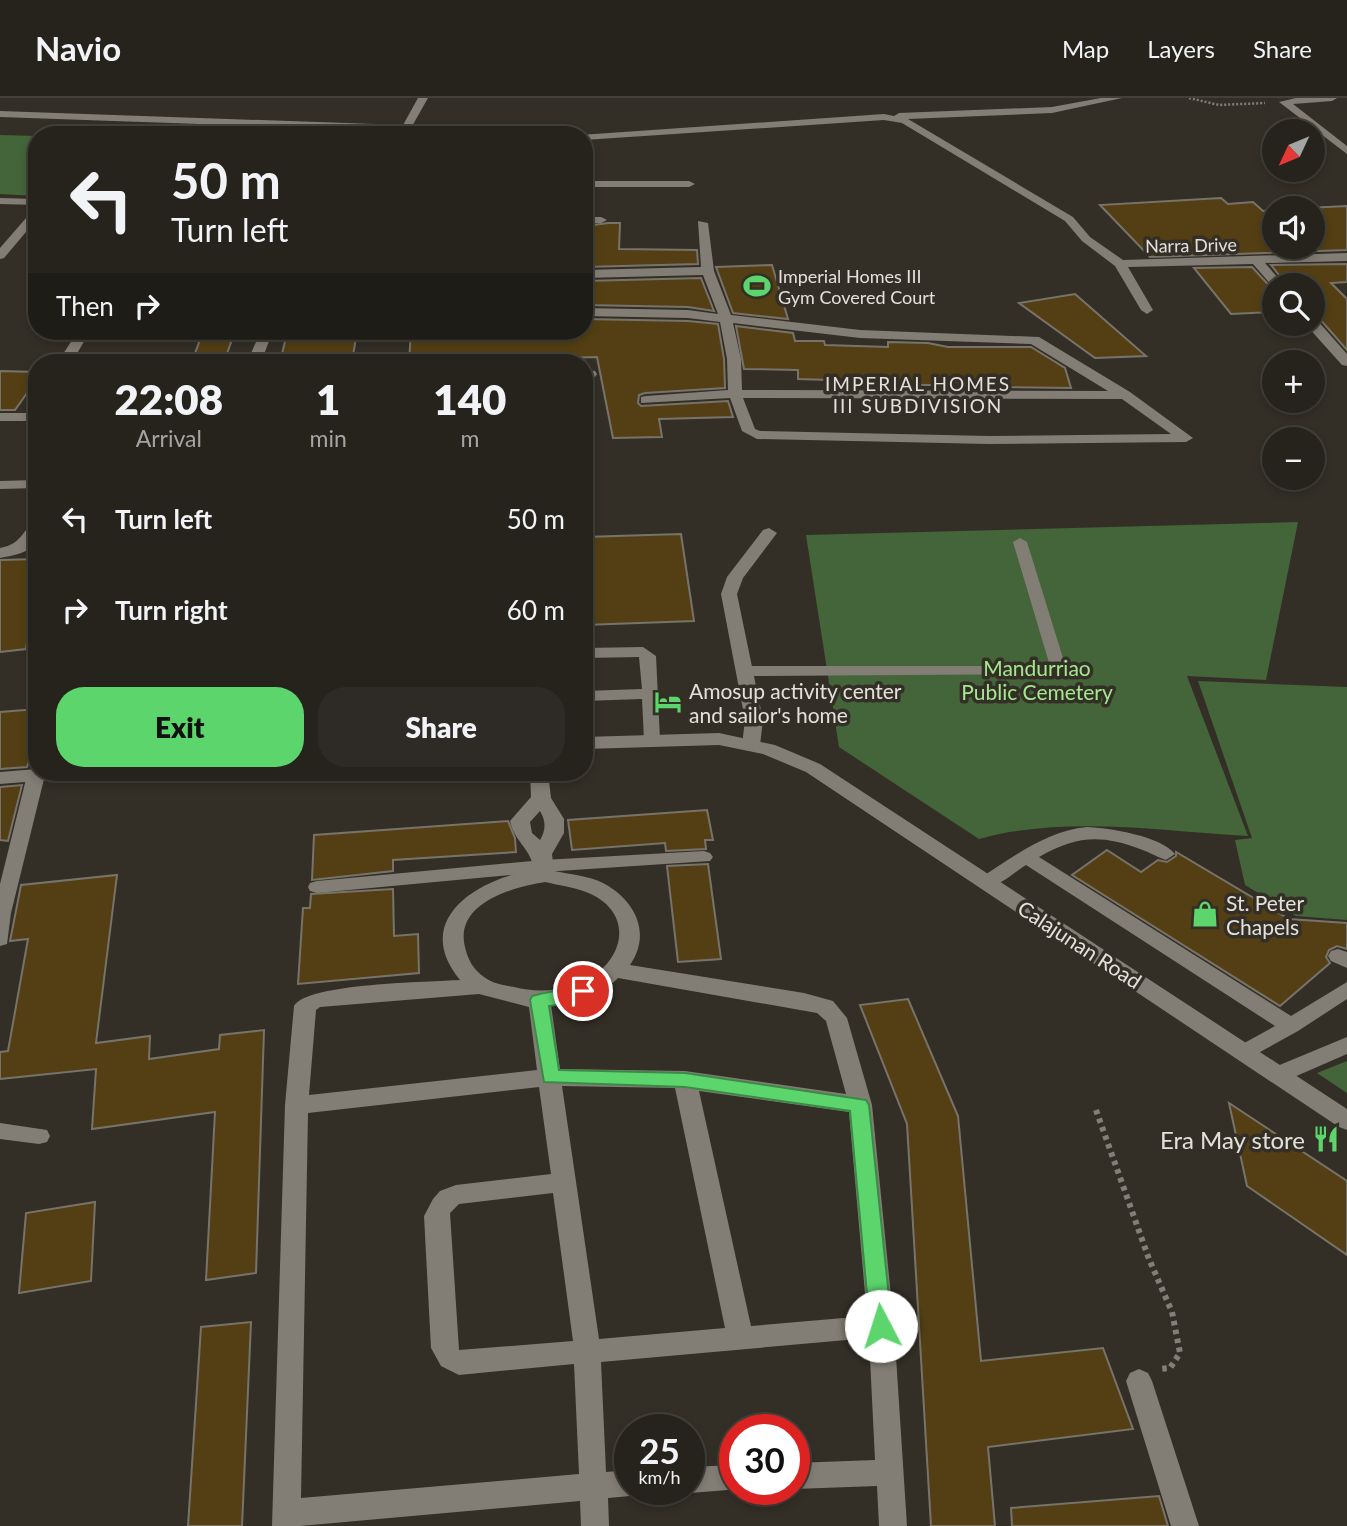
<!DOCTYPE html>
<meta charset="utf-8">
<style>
:root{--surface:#26231d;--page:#2e2b26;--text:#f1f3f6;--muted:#a4a4a4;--line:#42403b;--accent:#5cd56d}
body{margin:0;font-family:Lato,sans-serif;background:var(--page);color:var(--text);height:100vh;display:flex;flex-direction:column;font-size:26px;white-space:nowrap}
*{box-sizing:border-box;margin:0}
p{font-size:23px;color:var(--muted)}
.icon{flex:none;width:38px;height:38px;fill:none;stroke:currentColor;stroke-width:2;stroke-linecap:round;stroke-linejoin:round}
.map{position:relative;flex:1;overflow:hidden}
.drawer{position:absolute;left:28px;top:256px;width:565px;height:427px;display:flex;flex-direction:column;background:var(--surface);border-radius:28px;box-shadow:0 4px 10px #0003,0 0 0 2px var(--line)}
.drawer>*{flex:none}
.guide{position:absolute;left:28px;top:28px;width:565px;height:214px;border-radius:28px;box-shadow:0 4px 10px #0003,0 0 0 2px var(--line);background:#26231d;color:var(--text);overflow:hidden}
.needle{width:46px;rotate:226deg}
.fabs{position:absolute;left:1262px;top:21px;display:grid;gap:14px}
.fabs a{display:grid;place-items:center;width:63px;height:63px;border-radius:50%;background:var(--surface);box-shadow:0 4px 10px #0003,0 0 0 2px var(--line);font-size:35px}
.speed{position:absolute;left:614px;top:1316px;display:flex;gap:14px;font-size:35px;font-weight:700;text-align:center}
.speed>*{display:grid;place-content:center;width:91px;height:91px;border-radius:50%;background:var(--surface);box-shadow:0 4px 10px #0003,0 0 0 2px var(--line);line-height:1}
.speed small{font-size:18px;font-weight:400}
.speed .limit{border:10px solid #d22;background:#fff;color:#111}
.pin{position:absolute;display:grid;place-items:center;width:60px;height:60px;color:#fff;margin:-30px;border:4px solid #fff;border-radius:50%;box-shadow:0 2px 7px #0007}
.me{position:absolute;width:77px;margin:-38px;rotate:355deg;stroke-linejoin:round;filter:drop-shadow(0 0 5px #0008)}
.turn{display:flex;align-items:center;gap:24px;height:147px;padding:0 28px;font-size:32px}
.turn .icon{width:91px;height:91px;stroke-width:2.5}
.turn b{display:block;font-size:49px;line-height:60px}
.then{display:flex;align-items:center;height:66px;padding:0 28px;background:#0003;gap:14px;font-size:26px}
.eta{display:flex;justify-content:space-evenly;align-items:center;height:119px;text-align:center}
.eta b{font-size:42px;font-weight:800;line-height:49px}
.button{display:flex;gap:14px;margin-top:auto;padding:14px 28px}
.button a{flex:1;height:80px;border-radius:28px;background:var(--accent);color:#111;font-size:28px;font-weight:800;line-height:80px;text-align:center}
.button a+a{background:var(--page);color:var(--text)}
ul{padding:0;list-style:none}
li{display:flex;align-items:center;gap:21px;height:91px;padding:0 28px}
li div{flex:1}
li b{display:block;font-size:26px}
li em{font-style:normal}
header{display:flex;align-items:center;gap:42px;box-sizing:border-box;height:98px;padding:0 35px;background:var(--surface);border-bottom:2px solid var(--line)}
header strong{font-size:33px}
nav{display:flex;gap:38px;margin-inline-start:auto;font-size:24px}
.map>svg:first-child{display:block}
</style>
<header>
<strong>Navio</strong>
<nav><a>Map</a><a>Layers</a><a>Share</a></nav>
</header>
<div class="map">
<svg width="1347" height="1428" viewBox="0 0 1347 1428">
<rect width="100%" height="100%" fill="#332f27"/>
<g fill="#446439">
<path d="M0 37 37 38V98L0 96Z"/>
<path d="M1298 424 1266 582 1187 578 1248 738C1160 733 1065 717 979 741L839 649 806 437Z"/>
<path d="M1198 583 1347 589V822L1296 818 1245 787 1235 742 1252 740Z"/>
<path d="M1347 963V995L1317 975Z"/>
</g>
<g fill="#533f13" stroke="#78736a" stroke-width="2">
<path d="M1221 100 1228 106 1253 104 1263 113 1274 112V149H1312V110H1307L1347 108V152L1150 159 1100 107Z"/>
<path d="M608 125H620L619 151 697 152 698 166 584 169 586 128Z"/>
<path d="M1347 166V184L1331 185 1347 201V252L1319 220 1312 217V187H1287L1271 167Z"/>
<path d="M772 167 788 221 733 215 716 169Z"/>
<path d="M1252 169 1274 193V214L1231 216 1194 170Z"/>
<path d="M701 180 714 213 688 209 584 207V183Z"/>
<path d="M1075 196 1146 258 1095 260 1019 205Z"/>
<path d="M584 221 688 223 718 226 724 261 725 290 645 295 639 297 638 305 641 308 728 303 733 319 659 321 662 339 613 340 597 259 526 261V264H409L411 233H584Z"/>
<path d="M736 228 793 235 795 243H824L825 247 888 249V244L928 245 948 249H1031L1065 270 1071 290 994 289 993 285 942 283V287H927L830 285V282L798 281V272L744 271Z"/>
<path d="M203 233H235L224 264H192Z"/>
<path d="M357 233 352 264H280L287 235Z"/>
<path d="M0 273 37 274V281L15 312H0Z"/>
<path d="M681 436 694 523 584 527V439Z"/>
<path d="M37 461V480L26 551 0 554V462Z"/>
<path d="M37 611V658L30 659 27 669 0 671V614Z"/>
<path d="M22 687 8 743 0 742V689Z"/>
<path d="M707 712 713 742H705L706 751 666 753 665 745 572 752 568 722Z"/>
<path d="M508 723 515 740 516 754 393 762V773L312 782 314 737Z"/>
<path d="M1107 752 1141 774 1158 762 1167 764 1176 758V754L1289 821 1347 825V851L1337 848 1329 852 1326 859 1330 865 1280 908 1072 777Z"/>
<path d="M708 766 721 861 678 864 667 768Z"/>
<path d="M117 777 96 945 150 938 149 961 219 951 220 937 264 932 256 1175 206 1182 215 1014 92 1031 96 971 0 981V954L8 953 28 841 10 843 21 787Z"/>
<path d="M393 791 394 838 418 836 419 875 298 886 303 810H310L311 796Z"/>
<path d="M908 901 958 1018 981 1263 1103 1250 1133 1331 988 1349 995 1428H931L907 1026 860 907Z"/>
<path d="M1229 1005 1347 1083V1157L1247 1088Z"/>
<path d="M95 1104 91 1183 19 1195 26 1115Z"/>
<path d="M251 1224 242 1428H188L201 1229Z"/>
<path d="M1159 1398 1168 1428H1012L1011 1410Z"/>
</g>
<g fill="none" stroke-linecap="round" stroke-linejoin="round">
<path stroke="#827f78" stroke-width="2.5" stroke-dasharray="2 2" stroke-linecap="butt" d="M1189 0 1219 7 1265 5"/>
<path stroke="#827f78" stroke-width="6" stroke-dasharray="4.5 4.5" stroke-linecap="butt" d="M1096 1012 1149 1161 1172 1214 1180 1255 1170 1270 1160 1271"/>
<g fill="#837e75" fill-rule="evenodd">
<path d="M1020 440 1027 444 1067 573 1065 576 744 578 736 573 744 568H1050L1013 444Z"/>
<path d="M643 549 656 558 660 642 652 647 644 642 642 601 584 603V593L642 591 639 559 584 560V550Z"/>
<path d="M36 672 45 677 11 815 7 846 0 848V786L27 677Z"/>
<path d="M1087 729C1109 730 1161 738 1175 756L1166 762C1157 759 1149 754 1140 751 1101 736 1075 738 1039 759L1291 918 1347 884V901L1298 933 1251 959 1244 962 1237 959 1234 954 1237 949 1275 928 1026 767C1013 775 995 793 980 788L977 784 980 780C1013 759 1046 733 1087 729Z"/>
<path d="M704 753 710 755 713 759 710 763 543 774 317 795 310 793 308 789 310 785 317 783 543 762Z"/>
<path d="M1338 851 1347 854V870L1331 863 1328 858 1331 853Z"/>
<path d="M0 1025 47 1032 50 1038 47 1044 39 1046 0 1041Z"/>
</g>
<g fill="#837e75" fill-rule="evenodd">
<path d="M418 0H428L411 30 417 37H406L403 33 0 19V13L403 27Z"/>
<path d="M1101 0H1122L1052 15 908 21 1073 119 1090 139 1123 162 1347 155V163L1265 165 1284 187H1274V190L1253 166 1128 169 1153 212 1147 216 1141 212 1115 168 1082 143 1065 123 902 25 884 22 584 42V37H580L884 16 894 18 899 15 1052 9Z"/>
<path d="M1296 0H1337L1332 3 1293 6 1347 48V56L1279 4Z"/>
<path d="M584 83H689L695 86 689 89H584Z"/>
<path d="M0 100 37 101V107L0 106Z"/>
<path d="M37 111V121L4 160 0 161V150L33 112Z"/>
<path d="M584 119H601L607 122 601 125H584Z"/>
<path d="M698 123 708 125 714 173 731 217 860 232 1039 239 1130 294 1193 340 1186 344 989 346 757 341 742 333 730 300 641 305V299L646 298 728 292 727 261 720 224 688 220 584 218V210L688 212 718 216 703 177 584 180V172L701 169ZM733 225 860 240 1031 246 1108 293 742 292 741 261ZM743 300 1122 301 1171 336 989 338 760 333 755 331Z"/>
<path d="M1312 221 1317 222 1347 256V268L1342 267 1307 228 1306 226H1312Z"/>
<path d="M78 233H90L75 259H65L63 256Z"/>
<path d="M261 233H273L261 264H247Z"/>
<path d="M68 260H134L141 264H61Z"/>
<path d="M584 272 595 273 597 276 595 279 584 280Z"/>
<rect x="0" y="315" width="37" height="8"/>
<path d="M37 382V390L0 391V383Z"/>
<path d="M37 424C37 453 27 455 0 460V450C24 446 22 429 37 424Z"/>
<path d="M769 430 777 435 743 480 737 496 763 622 760 647 751 653 742 647 745 622 721 496 727 479 763 432Z"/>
<path d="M530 674H548L551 700 564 721V735L552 756 554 773C569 776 589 778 603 785 635 802 652 835 630 867L804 895 833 903 847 920 872 1007 894 1228 907 1428H879L877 1388 794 1391V1365L875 1362 869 1240 601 1264 606 1374 630 1372V1391H641L630 1398 608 1400 609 1428H581L580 1403 300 1428H272L285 1007 294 908C307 885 430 884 460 882 410 821 479 780 534 772 531 750 515 745 510 723L531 699ZM540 713C546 723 546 732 540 742L532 735 530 724ZM545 784C558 787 573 789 586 794 628 810 629 851 596 876 574 893 540 896 514 889 504 887 493 886 484 879 473 871 468 862 465 849 454 805 513 789 545 784ZM618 880 817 915 826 923 846 996 685 973 560 971 551 907C574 905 601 898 618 880ZM479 896 529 909 537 972 309 997 316 912 320 909ZM562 988 675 990 725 1230 599 1241ZM539 989 551 1076 456 1087 440 1093 433 1101 424 1118 431 1250 441 1268 459 1277 574 1266 579 1376 301 1400 308 1015ZM699 993 849 1014 867 1218 751 1228ZM553 1095 573 1243 459 1252 450 1115 459 1106Z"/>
<path d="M1347 939V956L1278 986 1270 983 1267 977 1270 971Z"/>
<path d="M1139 1271 1148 1275 1152 1283 1199 1428H1171L1126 1283 1130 1275Z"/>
<path d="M735 1367V1391H740L690 1395 680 1391H690V1369Z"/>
</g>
<g fill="#837e75" fill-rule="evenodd">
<path d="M719 635 775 647 820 666 1347 1011V1032L1339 1029 806 674 763 656 719 647 584 651V639Z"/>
<path d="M37 671V674H85L76 680 0 686V674Z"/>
</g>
</g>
<path fill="#5cd56d" stroke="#3c8a47" stroke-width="2" d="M583 887 589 889 592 893 589 898 569 905 549 908 559 972 685 975 866 1002 869 1007 892 1228 888 1235 881 1238 873 1235 870 1228 850 1013 685 989 544 984 530 902 532 898C549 893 566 892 583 887Z"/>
<defs>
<g id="stadium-bare" transform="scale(2.1)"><path d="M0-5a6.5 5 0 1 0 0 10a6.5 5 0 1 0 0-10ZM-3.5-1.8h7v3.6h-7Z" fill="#5cd56d" stroke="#332f27" stroke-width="2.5" paint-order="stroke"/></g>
<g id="hotel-bare" transform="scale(2.1)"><path d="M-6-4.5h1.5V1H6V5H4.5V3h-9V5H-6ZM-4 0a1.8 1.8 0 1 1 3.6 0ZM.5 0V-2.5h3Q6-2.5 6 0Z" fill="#5cd56d" stroke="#332f27" stroke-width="2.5" paint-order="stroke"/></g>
<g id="shop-bare" transform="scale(2.1)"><path d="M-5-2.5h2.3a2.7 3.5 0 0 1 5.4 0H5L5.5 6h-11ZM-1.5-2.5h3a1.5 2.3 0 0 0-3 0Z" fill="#5cd56d" stroke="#332f27" stroke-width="2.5" paint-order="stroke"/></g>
<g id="restaurant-bare" transform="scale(2.1)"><path d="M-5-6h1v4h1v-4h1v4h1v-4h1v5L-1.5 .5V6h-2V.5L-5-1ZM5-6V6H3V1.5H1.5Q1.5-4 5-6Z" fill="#5cd56d" stroke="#332f27" stroke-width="2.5" paint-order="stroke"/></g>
</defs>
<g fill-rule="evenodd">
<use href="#stadium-bare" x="757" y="188"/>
<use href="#hotel-bare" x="668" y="604"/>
<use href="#shop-bare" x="1205" y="816"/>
<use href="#restaurant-bare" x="1326" y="1041"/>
</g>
<g text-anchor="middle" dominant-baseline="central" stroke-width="7" stroke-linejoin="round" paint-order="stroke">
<g font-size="18" fill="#e4e1dc" stroke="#332f27">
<text transform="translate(1191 147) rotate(-1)">Narra Drive</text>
</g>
<g font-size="18" fill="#e4e1dc" stroke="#332f27" text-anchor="start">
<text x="778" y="178">Imperial Homes III<tspan x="778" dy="21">Gym Covered Court</tspan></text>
</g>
<g font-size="19" letter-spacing="2" fill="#e4e1dc" stroke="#332f27">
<text x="918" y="285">IMPERIAL HOMES<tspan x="918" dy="22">III SUBDIVISION</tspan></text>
</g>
<g font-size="21" fill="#a3e88c" stroke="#332f27">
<text x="1037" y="569">Mandurriao<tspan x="1037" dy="24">Public Cemetery</tspan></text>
</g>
<g font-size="21" fill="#e4e1dc" stroke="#332f27" text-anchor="start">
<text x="689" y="592">Amosup activity center<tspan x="689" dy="24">and sailor's home</tspan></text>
<text x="1226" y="804">St. Peter<tspan x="1226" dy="24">Chapels</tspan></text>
</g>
<g font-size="21" fill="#e4e1dc" stroke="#332f27">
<text transform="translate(1080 846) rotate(33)">Calajunan Road</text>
</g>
<g font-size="24" fill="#e4e1dc" stroke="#332f27" text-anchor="end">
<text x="1305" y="1041">Era May store</text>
</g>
</g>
</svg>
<div class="fabs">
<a><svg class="needle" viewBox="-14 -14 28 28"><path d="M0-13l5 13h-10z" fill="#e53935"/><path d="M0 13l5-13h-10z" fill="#a4a4a4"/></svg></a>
<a><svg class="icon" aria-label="sound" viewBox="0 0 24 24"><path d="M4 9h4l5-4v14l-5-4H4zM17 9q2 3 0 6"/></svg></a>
<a><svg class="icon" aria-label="search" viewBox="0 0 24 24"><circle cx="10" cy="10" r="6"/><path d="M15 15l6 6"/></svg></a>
<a>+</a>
<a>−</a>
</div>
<div class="speed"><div>25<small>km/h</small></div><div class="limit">30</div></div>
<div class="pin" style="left:583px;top:893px;background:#d93025"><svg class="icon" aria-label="arrive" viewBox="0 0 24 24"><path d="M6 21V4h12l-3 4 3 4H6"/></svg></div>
<svg class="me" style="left:881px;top:1228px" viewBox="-20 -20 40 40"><circle r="19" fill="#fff"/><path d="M0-13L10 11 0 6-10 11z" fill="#5cd56d"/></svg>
<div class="guide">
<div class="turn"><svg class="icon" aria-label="left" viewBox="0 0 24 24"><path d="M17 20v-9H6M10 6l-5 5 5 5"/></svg><div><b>50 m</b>Turn left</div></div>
<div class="then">Then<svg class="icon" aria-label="right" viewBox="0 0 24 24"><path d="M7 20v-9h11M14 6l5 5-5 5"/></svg></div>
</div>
<section class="drawer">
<div class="eta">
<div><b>22:08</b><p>Arrival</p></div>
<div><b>1</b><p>min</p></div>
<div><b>140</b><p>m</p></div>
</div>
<ul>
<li><svg class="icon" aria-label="left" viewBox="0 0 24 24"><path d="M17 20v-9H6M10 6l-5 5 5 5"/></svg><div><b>Turn left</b></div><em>50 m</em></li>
<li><svg class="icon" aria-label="right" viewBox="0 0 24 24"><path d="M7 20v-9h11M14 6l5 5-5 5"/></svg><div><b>Turn right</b></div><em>60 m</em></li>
</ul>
<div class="button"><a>Exit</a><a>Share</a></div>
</section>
</div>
